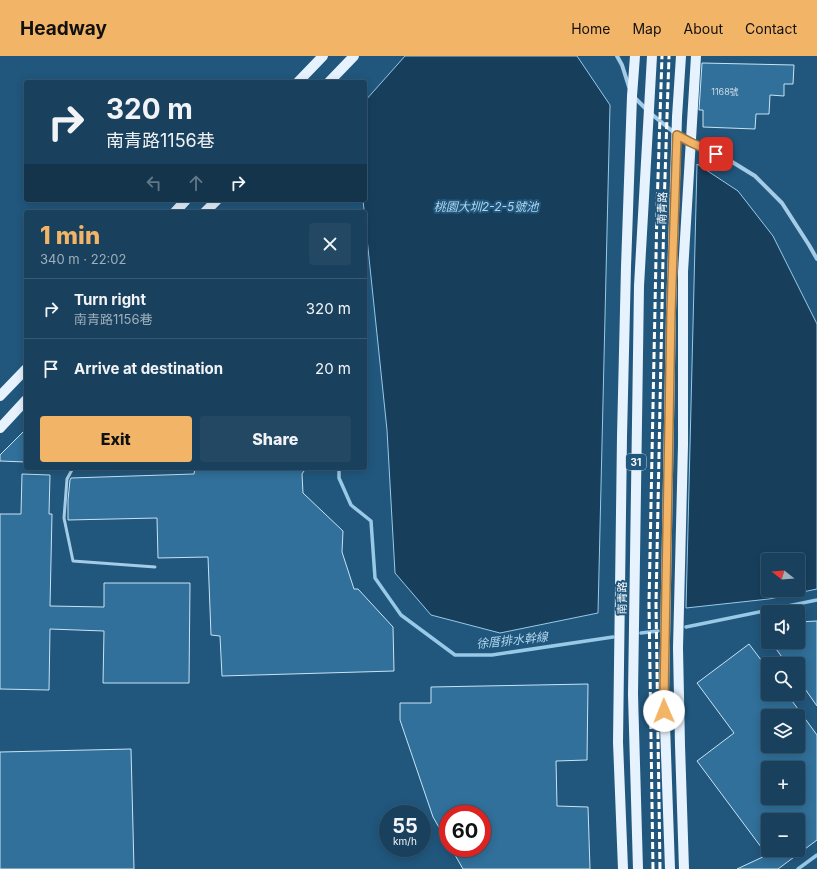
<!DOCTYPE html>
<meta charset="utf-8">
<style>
:root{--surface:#19415e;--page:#224864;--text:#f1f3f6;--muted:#9fafbc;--line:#375a73;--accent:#f2b466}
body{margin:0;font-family:Inter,"Noto Sans TC",sans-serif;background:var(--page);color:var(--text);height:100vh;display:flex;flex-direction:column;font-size:15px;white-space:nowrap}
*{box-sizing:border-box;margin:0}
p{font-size:13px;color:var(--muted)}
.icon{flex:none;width:22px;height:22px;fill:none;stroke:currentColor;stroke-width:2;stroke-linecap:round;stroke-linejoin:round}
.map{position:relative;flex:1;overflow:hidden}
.side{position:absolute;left:24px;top:154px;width:343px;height:260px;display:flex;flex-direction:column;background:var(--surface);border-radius:4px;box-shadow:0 2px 10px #0003,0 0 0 1px var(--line)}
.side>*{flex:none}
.hud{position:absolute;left:24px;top:24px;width:343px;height:122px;border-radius:4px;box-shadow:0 2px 10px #0003,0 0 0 1px var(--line);background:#19415e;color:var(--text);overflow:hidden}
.needle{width:26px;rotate:287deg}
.buttons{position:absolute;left:761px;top:497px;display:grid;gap:8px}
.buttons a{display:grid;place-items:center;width:44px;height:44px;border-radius:4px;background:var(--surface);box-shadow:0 2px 10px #0003,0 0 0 1px var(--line);font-size:20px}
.speed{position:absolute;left:379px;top:749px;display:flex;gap:8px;font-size:20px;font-weight:700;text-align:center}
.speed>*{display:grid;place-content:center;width:52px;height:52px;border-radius:50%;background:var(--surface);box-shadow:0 2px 10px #0003,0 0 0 1px var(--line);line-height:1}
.speed small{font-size:10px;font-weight:400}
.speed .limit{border:6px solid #d22;background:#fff;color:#111}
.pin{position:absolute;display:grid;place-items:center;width:34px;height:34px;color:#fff;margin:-17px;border-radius:8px;box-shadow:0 2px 6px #0006}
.me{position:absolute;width:44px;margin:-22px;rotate:359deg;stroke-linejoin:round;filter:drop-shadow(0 0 3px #0008)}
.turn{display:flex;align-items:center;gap:14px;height:84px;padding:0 16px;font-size:18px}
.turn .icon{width:52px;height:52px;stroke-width:2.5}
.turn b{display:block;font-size:28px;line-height:34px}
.lanes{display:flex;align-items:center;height:38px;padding:0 16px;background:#0003;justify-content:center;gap:20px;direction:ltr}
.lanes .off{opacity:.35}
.round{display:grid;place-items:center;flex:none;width:42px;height:42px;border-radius:4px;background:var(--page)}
.head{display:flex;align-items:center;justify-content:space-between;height:68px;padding:0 16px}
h1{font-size:24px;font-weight:800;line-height:30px;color:var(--accent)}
.primary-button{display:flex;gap:8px;margin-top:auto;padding:8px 16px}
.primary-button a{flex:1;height:46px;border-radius:4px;background:var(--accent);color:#111;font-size:16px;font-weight:800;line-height:46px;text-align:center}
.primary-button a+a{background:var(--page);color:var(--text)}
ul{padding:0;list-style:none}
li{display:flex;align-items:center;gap:12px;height:60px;padding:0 16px;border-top:1px solid var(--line)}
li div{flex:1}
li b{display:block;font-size:15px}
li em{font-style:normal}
header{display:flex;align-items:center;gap:24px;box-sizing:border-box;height:56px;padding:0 20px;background:var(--accent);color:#111}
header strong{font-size:19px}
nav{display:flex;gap:22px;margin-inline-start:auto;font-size:14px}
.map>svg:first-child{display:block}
</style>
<header>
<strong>Headway</strong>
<nav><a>Home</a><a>Map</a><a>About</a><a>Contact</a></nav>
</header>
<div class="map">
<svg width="817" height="813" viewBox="0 0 817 813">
<rect width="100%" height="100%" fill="#21577d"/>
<g fill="#173f5c" stroke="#98c9e7" fill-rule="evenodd">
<path d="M405 0H577L610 49 598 557 500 577 431 559 395 517 387 374 363 144H365V45Z"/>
<path d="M697 108 738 135 773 180 817 268V533L769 543 686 552ZM768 504H798V534H768Z"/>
</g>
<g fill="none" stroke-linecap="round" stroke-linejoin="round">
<g stroke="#98c9e7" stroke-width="3.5">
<path d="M339 412V422L351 449 371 465 375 522 401 559 455 599H492L613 581"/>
<path d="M686 571 817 544"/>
<path d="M641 577 658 575"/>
<path d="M798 813 817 799"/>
</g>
</g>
<g fill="#31709a" stroke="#c8e3f5" fill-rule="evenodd">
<path d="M702 7 794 9 793 28H784V40L770 39 769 58H756L755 73 703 71V54H699Z"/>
<path d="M26 373V406L0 405V399Z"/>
<path d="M195 412H306L302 418 303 437 343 475 342 496 354 533H358L393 571 394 615 222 620 220 580 211 579 208 501 158 502 157 462 68 464V444L70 424 71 422 194 418Z"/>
<path d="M22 418 50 419 49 458H52L50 550 104 551V527H190L189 627H103L104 575 50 573 49 634 0 633V458H21Z"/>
<path d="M817 565V650L798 623V608H787L771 586H798V566Z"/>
<path d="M749 588 768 613V638H787L817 679V784L778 813H737L767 799 697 705 734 677 697 627ZM768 660H798V690H768ZM768 712H798V742H768ZM768 764H798V794H768Z"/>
<path d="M588 628 587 704 556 705 557 750 588 751 590 813H463L451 792H482V758H448V787L433 761 400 664V647H431V631Z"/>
<path d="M131 693 134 813H0V696Z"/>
</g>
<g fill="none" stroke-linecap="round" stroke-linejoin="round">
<path stroke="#a5cce6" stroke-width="3" d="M73 412 67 423 64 462 73 505 155 511"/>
<g stroke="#a5cce6" stroke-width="4">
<path d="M617 0 622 9 629 31"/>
<path d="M634 41 649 56 677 79 690 86 729 104 755 120 782 147 809 189 817 203"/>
</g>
<g stroke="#e6f2fd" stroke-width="10">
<path d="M298 26 323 0"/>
<path d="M329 26 354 0"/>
<path d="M175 156 186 144"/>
<path d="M205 156 217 144"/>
<path d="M0 340 26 313"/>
<path d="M0 372 26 344"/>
<path d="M623 813 618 686 622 380 626 211 632 40 635 0"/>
<path d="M638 813 633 638 639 230 652 0"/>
<path d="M670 813 664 640 671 256 677 61 681 0"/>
<path d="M684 813 680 689 678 592 683 389V216L696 0"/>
</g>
<g stroke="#fff" stroke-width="3" stroke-dasharray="7 3" stroke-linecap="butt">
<path d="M653 813 649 548 657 152 662 0"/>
<path d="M660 813 656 548 664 152 669 0"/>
</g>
</g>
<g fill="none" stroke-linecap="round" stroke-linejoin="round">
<g stroke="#9d7542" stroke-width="10">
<path id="route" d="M664 655V640L671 256 677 79 690 86 716 98"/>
</g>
<use href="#route" stroke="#f2b466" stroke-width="7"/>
</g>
<g text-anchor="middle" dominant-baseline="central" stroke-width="4" stroke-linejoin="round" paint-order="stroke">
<g font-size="9" fill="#ccdbe6">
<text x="725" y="35">1168號</text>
</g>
<rect fill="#21577d" stroke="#bccdd8" stroke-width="1" x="626" y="398" width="20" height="16" rx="3"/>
<g font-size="10" font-weight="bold" fill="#fff">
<text x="636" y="406">31</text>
</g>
<g font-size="11" fill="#fff" stroke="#21577d">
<text transform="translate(662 152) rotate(-88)">南青路</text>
<text transform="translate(622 542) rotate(-89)">南青路</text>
</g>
<g font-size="12" font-style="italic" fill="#b0d6ee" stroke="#21577d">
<text x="486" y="150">桃園大圳2-2-5號池</text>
<text transform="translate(512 584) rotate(-6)">徐厝排水幹線</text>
</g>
</g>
</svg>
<div class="buttons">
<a><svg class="needle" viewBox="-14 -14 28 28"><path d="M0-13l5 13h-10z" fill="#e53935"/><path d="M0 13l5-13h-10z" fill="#9fafbc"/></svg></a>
<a><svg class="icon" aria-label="sound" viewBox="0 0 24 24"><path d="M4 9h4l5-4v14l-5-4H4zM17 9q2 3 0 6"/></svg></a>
<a><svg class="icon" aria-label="search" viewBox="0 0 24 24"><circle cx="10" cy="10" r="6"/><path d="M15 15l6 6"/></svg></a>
<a><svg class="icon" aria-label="layers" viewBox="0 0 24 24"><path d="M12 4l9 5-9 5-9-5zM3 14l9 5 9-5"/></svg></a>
<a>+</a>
<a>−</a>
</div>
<div class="speed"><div>55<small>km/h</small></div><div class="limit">60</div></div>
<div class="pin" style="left:716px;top:98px;background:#d93025"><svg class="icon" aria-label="arrive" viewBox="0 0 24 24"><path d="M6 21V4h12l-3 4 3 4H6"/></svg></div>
<svg class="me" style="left:664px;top:655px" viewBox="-20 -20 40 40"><circle r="19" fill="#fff"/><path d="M0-13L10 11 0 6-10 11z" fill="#f2b466"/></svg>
<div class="hud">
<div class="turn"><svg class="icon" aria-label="right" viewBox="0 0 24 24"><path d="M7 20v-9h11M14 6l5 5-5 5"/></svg><div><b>320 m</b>南青路1156巷</div></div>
<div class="lanes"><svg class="icon off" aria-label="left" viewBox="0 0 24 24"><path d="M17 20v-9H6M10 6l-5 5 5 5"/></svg><svg class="icon off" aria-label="ahead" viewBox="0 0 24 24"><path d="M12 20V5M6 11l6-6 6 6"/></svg><svg class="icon" aria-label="right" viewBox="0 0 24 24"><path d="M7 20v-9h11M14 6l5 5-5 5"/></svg></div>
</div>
<section class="side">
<div class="head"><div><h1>1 min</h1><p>340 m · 22:02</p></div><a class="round"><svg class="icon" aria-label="close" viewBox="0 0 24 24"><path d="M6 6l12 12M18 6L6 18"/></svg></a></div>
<ul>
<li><svg class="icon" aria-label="right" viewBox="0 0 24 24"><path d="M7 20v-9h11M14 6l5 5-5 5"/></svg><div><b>Turn right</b><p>南青路1156巷</p></div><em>320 m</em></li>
<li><svg class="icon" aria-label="arrive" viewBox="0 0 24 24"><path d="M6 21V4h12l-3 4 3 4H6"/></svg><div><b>Arrive at destination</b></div><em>20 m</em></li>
</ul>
<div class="primary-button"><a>Exit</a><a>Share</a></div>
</section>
</div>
